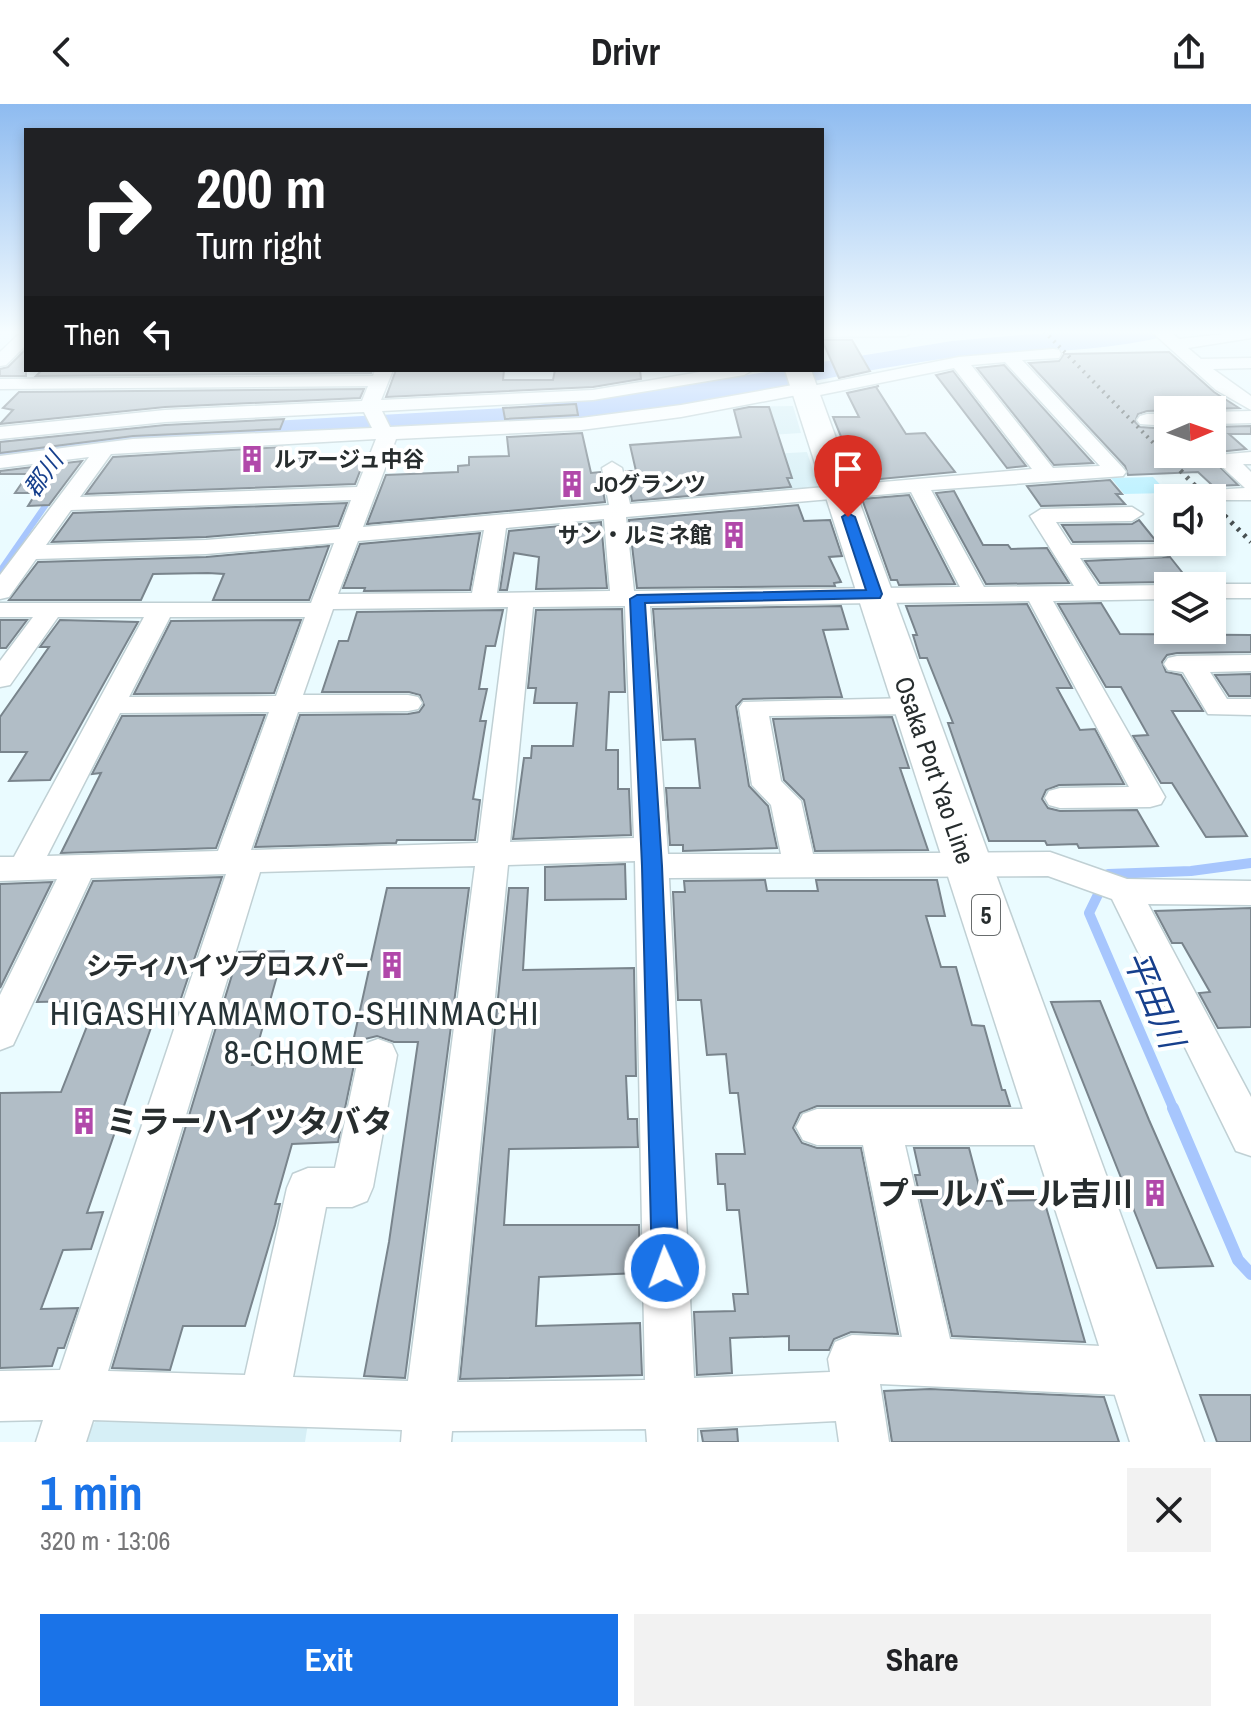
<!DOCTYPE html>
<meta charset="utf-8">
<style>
:root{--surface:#fff;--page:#f2f2f2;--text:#202124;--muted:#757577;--accent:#1a73e8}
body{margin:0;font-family:"Archivo Narrow","Noto Sans JP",sans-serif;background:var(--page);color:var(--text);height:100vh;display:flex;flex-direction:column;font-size:30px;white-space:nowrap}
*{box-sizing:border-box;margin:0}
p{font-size:26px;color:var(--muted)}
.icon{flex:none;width:44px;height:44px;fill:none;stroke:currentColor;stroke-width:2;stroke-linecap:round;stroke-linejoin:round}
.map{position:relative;height:1338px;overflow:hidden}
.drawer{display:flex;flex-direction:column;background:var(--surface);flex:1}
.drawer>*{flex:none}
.banner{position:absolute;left:24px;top:24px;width:800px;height:244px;border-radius:0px;box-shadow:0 4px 12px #0003;background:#202124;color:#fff;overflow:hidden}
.needle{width:52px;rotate:88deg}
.tools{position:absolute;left:1154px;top:292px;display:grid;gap:16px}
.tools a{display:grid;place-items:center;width:72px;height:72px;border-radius:0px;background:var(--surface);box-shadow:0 4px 12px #0003;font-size:40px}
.pin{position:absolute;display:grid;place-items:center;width:68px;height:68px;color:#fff;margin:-82px -34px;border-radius:50% 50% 50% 0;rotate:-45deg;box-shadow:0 0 8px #0007}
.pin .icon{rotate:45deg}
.me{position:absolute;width:88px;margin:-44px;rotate:358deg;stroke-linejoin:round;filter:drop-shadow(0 0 6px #0008)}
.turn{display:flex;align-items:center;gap:28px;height:168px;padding:0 40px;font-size:36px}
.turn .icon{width:104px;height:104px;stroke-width:2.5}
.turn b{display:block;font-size:56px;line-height:68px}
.then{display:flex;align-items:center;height:76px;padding:0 40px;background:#0003;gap:16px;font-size:30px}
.round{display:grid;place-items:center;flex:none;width:84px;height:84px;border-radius:0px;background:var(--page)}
.summary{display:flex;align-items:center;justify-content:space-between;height:136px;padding:0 40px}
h1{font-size:48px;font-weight:700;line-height:60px;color:var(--accent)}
.primary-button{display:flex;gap:16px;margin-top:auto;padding:16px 40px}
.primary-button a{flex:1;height:92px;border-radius:0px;background:var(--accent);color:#fff;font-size:32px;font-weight:700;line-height:92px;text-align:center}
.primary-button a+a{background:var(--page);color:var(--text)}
header{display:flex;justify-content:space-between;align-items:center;height:104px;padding:0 40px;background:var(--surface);font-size:36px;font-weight:700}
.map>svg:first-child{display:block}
</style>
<header><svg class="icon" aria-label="back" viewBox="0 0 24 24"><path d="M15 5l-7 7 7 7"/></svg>Drivr<svg class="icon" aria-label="share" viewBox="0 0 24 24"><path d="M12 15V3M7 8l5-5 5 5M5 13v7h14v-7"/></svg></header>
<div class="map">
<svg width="1251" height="1338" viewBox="0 0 1251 1338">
<rect width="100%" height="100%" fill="#eafbff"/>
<g fill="#d6eff6">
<path d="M793 302 801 329 741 333 732 303Z"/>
<path d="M807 348 819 385 772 390 755 351Z"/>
<path d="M100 1314 308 1319 305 1338H72Z"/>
</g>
<path fill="#b8f0ff" d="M1153 373 1168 389 1124 390 1111 374Z"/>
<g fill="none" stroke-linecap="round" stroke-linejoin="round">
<path stroke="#a7c6fd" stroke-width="5" d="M658 297 662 306"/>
<path stroke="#a7c6fd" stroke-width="6" d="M0 467 52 392"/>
<path stroke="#a7c6fd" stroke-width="10" d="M1174 1006 1089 809 1108 770 1191 767 1251 759"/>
<path stroke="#a7c6fd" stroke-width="12" d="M1173 1004 1238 1156 1251 1170"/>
<path fill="#a7c6fd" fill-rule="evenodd" d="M1068 227H1165L1162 233C1084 252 1000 245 921 258 805 276 691 305 574 317 383 336 191 336 0 357V337L144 324 506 304 621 292 778 266H822V258L952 237Z"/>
</g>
<g fill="#b1bdc6" stroke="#79848c" stroke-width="2">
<path d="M822 236H852L870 267 839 274Z"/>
<path d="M26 245V272H0V265L8 263Z"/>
<path d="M1169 248 1214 288 1239 304 1147 307 1138 310 1135 318 1140 323 1168 325V350H1212V323L1251 322V330H1229L1246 345 1218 348 1212 355 1238 381 1213 382 1198 368 1128 371 1125 362 1029 259 1059 257 1064 250Z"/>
<path d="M1004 261 1093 359 1054 361 977 264Z"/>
<path d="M42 266H372L371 269 36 272Z"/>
<path d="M396 266H504L503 276H553L555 266H640L641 275 593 283 386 293Z"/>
<path d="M953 267 1026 362 1007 364 936 271Z"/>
<path d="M879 282 876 283 906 330 925 329 955 368 859 377 833 313H859L847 289Z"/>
<path d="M364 285 360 294 165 303 0 320 13 306 3 304 19 288Z"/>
<path d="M576 300 578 311 505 315 503 304Z"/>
<path d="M749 303H769L792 374H787L791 383 632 397 626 367H636L630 341 741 333 734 306Z"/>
<path d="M284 315 280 325 133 332 0 349V338L165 321Z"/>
<path d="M582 329 591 369 600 368 605 398 367 420 386 371 458 368V362L469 361V353L509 352 507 333Z"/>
<path d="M282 343 278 355 362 352 365 354 355 380 86 390 113 353Z"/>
<path d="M82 357 49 401 28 402 36 389H15L28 370H0V367Z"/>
<path d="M1110 376 1122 390H1116L1125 400 1041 402 1027 382Z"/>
<path d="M954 387 983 441H1008L1011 445 1047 444 1069 479 986 480 936 389Z"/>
<path d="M909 391 955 480 899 481 897 476H891L862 395Z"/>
<path d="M347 399 338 422 206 433 52 438 73 409Z"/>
<path d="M798 401 804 417 830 416 842 452 829 453 841 478 834 479 835 482 637 484 629 416Z"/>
<path d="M1139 416 1156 437 1073 438 1062 421 1132 420Z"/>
<path d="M601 418 607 484 536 485 539 453 514 449 507 486H500L509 427Z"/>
<path d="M480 429 470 486 364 487 365 484H343L360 440Z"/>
<path d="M329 442 309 496H213L224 470 208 469 153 470 141 496H9L38 458 206 453Z"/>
<path d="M1170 453 1193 482H1176L1168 478 1100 479 1085 457Z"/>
<path d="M1101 499 1120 530 1251 531V548L1177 549 1167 551 1162 558 1166 568 1181 571 1203 607H1172L1247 732 1206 733 1172 679H1161L1133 632 1148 631 1121 583H1106L1058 500Z"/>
<path d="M1027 500 1072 584H1057L1080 626 1095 625 1124 680 1059 681 1046 686 1042 695 1048 704 1060 707 1137 706 1158 742 1079 744 1077 740 1047 741 1045 737H989L948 619H953L927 554H920L913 531H917L906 502Z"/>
<path d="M841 502 848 525 823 526 842 593 743 595 736 602 749 682 768 702 777 744 683 747V741H670L666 684H700L695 635 663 636 653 505Z"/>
<path d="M622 505 625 588H609L606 646H618V685H629L631 731 513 735 524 654H531L532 642H573L577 599H534L536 584H528L536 506Z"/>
<path d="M503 506 495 542H486L479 585H487L480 617H486L473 695 480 696 475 736H397L396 739 255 743 300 611 408 610 419 608 424 601 420 591 409 588H322L339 537H348L357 508Z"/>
<path d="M0 516H27L6 544H0Z"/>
<path d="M60 516 138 518 50 676 9 677 27 648H0V613L49 543H40Z"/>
<path d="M301 516 274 589 134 590 171 517Z"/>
<path d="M1251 570V592H1229L1215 571Z"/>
<path d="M265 611 216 744 61 749 101 669 92 670 122 612Z"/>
<path d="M892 613 909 664H900L928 746 815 747 804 696 784 676 773 615Z"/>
<path d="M625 760 626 795 545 796V763Z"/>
<path d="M222 773 175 912H155L87 1109 103 1108 91 1145 63 1146 41 1205 78 1204 64 1244H58L52 1262 0 1264V989L61 988 91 912H77L83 897 37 898 93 777Z"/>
<path d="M765 776 767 787H818L816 776H937L945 812H926L941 863H956L972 921 984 922 1002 986H1005L1010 1002H817L800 1009 793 1024 802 1039 817 1044H861L898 1230 851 1228 834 1235 829 1246H789V1232L730 1234 732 1269 697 1271 694 1208 735 1207 733 1190H748L739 1106H727L725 1080H718L716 1050H745L738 989H730L726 950 707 951 701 896H678L673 788H685L684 777Z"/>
<path d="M52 778 0 884V780Z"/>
<path d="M387 784H469L405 1274 364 1272 389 1138 418 938H394L377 932 353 938Z"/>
<path d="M509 784H528L523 866 634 864 636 972H626L628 1015H637L638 1043 509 1045 504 1121H639L640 1169 539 1173 536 1222 640 1219 642 1271 460 1275Z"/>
<path d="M1251 804V923L1218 924 1199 889 1210 888 1182 839H1172L1155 807Z"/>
<path d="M284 847 252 961 355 956 338 1038 292 1040 275 1100H280L275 1121 245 1222H183L170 1266 112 1264 239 848Z"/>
<path d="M1100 897 1149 1016 1213 1162 1157 1164 1051 898Z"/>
<path d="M914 1044H969L983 1097 1044 1096 1085 1238 952 1232 915 1071H920Z"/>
<path d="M930 1285 1104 1293 1119 1338H892L884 1287Z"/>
<path d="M1200 1291H1251V1338H1217Z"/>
<path d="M737 1325 738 1338H703L701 1327Z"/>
</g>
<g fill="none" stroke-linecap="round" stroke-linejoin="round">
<g stroke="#c0d0d4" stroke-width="3">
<g id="street">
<path d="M26 227V241L6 261 0 262V248L20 229Z"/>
<path d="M822 227H914L906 232 822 233Z"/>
<path d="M1151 227H1169L1179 235 1251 227V234L1188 244 1201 255 1251 254V264L1213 265 1251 292V306L1216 286Z"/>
<path d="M1053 245 1059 246 1061 250 1059 254 1022 256 1123 364 1126 368 1123 372 931 386 984 483 1074 482 1030 412 1041 405 1132 403 1143 410 1132 417 1056 418 1071 441 1169 440 1173 445 1169 450 1161 452 1080 454 1098 482 1168 481 1173 482H1168V495L1053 497 1165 693 1161 700 1150 703 1060 704 1049 701 1045 694 1049 687 1060 684 1129 683 1029 497 650 502 668 750H781L771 701 752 681 739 604 743 598 913 594 923 596 927 602 923 608 913 610 769 612 781 677 801 697 813 750 1050 748 1127 775 1251 777V801L1148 800 1251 993V1052L1236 1047 1112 795 1048 772 669 774 694 1274 830 1268 828 1255 835 1238 852 1231 902 1233 863 1041H817L803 1036 796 1023 803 1010 817 1005H1059L1073 1010 1080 1023 1073 1036 1059 1041H905L950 1235 1143 1244 1160 1251 1167 1268 1160 1285 1143 1292 880 1280 889 1338H839L836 1317 697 1324V1338H647L646 1325 452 1327 451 1338H401L402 1326 93 1316 86 1338H36L43 1316 0 1317V1267L60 1266 226 770 91 774 13 941 0 946V891L57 775 0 777V753H14L144 513H58L10 581 0 583V557L33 513H0V499H311L334 439 206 450 36 455 9 493 0 495V471L89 353 0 364V352L133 335 372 324 364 308 165 318 0 335V323L165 306 362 297 368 282 0 285V275L373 272 375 266H393L381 296 593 286 712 266H753L744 271 593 296 382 307 390 323 581 314 681 301 804 279 812 282 959 253ZM1005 258 1100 362 1053 364 971 261ZM954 264 1032 365 630 400 622 364 612 358 602 364 609 401 363 423 396 335 581 326 681 313 797 291 805 294ZM376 335 357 383 80 393 111 350ZM911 388 960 483 634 487 626 413ZM351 396 340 425 206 436 46 441 71 406ZM604 415 610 487 497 489 506 424ZM484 426 472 489 338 490 358 437ZM621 502H625L634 734 510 738 533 503ZM508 503 478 739 251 746 298 608 408 607 418 605 422 599 418 593 408 591H303L333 505ZM170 513H305L276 592 129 593ZM269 608 218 747 47 752 120 609ZM635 757 645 1276 457 1278 508 761ZM475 762 408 1277 293 1273 326 1103H352L367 1097 373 1083 397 951 392 940 378 935 364 940 359 951 335 1064H308L293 1070 287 1084 245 1271 108 1267 260 768Z"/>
<path d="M1251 307V319L1212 320V308Z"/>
<path d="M1147 310H1168V322L1140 320 1137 316 1140 312Z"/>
<path d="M1251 348V360H1243L1251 368V396H1213L1210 391 1213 386 1245 384 1218 359 1215 355 1218 351Z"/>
<path d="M1212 480H1251V494H1212V482H1203Z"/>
<path d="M1251 551V567L1210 568 1227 595H1251V611L1208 610 1183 568 1168 566 1164 560 1168 554 1177 552Z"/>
</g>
</g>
<g stroke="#c0d0d4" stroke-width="3">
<path id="primary" d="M785 266H811L1204 1338H1130Z"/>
</g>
<use href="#street" fill="#fff" fill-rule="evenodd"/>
<use href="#primary" fill="#fff" fill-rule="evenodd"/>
<path stroke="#485052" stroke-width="4" stroke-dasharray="2 5" stroke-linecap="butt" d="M1044 227 1176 362"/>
<g stroke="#485052" stroke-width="5" stroke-dasharray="3 6" stroke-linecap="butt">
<path d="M1174 360 1207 394"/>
<path d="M1212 399 1251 438"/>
</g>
</g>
<linearGradient id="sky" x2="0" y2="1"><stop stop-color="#8ebbf0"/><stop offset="0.55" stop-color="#f6fdff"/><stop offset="1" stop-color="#f6fdff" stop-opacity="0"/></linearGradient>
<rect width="1251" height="415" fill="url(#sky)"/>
<path fill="#1a73e8" stroke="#114b97" stroke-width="2" d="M848 409 855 413 882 490 880 494 645 499 662 762 679 1164 675 1174 665 1178 656 1174 652 1164 642 762 630 495 637 491 866 486 842 413Z"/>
<defs>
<g id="building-bare" transform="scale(2.16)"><path d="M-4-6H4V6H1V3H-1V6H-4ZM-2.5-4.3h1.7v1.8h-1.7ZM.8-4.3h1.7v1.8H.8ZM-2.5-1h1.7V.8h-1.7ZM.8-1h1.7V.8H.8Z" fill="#b148aa" stroke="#fff" stroke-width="2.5" paint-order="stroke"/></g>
</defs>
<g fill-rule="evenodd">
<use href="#building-bare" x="252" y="355"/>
<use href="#building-bare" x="572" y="380"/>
<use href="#building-bare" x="734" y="431"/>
<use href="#building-bare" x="392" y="861"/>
<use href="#building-bare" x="84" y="1017"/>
<use href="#building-bare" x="1155" y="1089"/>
</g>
<g text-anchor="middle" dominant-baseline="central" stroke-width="8" stroke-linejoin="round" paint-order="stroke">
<g font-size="22" font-weight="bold" fill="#272d2e" stroke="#fff" text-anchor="start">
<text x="274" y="355">ルアージュ中谷</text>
<text x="594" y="380">JOグランツ</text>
<text x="712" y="431" text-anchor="end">サン・ルミネ館</text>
</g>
<g font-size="24" font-style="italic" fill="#163f8c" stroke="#fff">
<text transform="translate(43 370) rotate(-55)">郡川</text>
</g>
<rect fill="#fff" stroke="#686c6d" stroke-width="2" x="972" y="791" width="28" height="40" rx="6"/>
<g font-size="24" font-weight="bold" fill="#272d2e">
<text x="986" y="811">5</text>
</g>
<g font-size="26" fill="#272d2e" stroke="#fff">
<text transform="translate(935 666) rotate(71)">Osaka Port Yao Line</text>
</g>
<g font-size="26" font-weight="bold" fill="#272d2e" stroke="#fff" text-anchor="end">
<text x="370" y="861">シティハイツプロスパー</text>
</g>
<g font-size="32" font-weight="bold" fill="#272d2e" stroke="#fff" text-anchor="start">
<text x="106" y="1017">ミラーハイツタバタ</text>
<text x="1133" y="1089" text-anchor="end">プールバール吉川</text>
</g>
<g font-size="34" font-style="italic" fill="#163f8c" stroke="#fff">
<text transform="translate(1154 895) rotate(67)">平田川</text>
</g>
<g font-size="34" letter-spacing="2" fill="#263336" stroke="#fff">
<text x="295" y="909">HIGASHIYAMAMOTO-SHINMACHI<tspan x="295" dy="39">8-CHOME</tspan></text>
</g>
</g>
</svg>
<div class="tools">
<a><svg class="needle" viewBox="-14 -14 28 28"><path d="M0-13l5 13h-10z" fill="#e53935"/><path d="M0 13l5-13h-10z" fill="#757577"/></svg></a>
<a><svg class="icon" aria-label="sound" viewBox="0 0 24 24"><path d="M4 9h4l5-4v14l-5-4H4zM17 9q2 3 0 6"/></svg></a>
<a><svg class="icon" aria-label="layers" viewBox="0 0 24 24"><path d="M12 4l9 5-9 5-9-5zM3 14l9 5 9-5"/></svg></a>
</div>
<div class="pin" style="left:848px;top:413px;background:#d93025"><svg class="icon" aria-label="arrive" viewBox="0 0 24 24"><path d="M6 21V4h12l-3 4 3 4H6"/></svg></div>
<svg class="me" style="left:665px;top:1164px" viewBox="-20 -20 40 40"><circle r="17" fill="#1a73e8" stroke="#fff" stroke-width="3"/><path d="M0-11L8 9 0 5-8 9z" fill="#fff"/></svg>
<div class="banner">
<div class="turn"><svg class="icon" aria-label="right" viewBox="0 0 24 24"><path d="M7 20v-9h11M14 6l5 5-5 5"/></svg><div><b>200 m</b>Turn right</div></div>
<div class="then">Then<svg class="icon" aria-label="left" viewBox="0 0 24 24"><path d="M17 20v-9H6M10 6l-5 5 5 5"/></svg></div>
</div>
</div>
<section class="drawer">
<div class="summary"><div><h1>1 min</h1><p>320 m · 13:06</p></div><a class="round"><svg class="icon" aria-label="close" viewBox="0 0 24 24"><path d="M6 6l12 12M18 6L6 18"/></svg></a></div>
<div class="primary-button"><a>Exit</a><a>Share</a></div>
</section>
